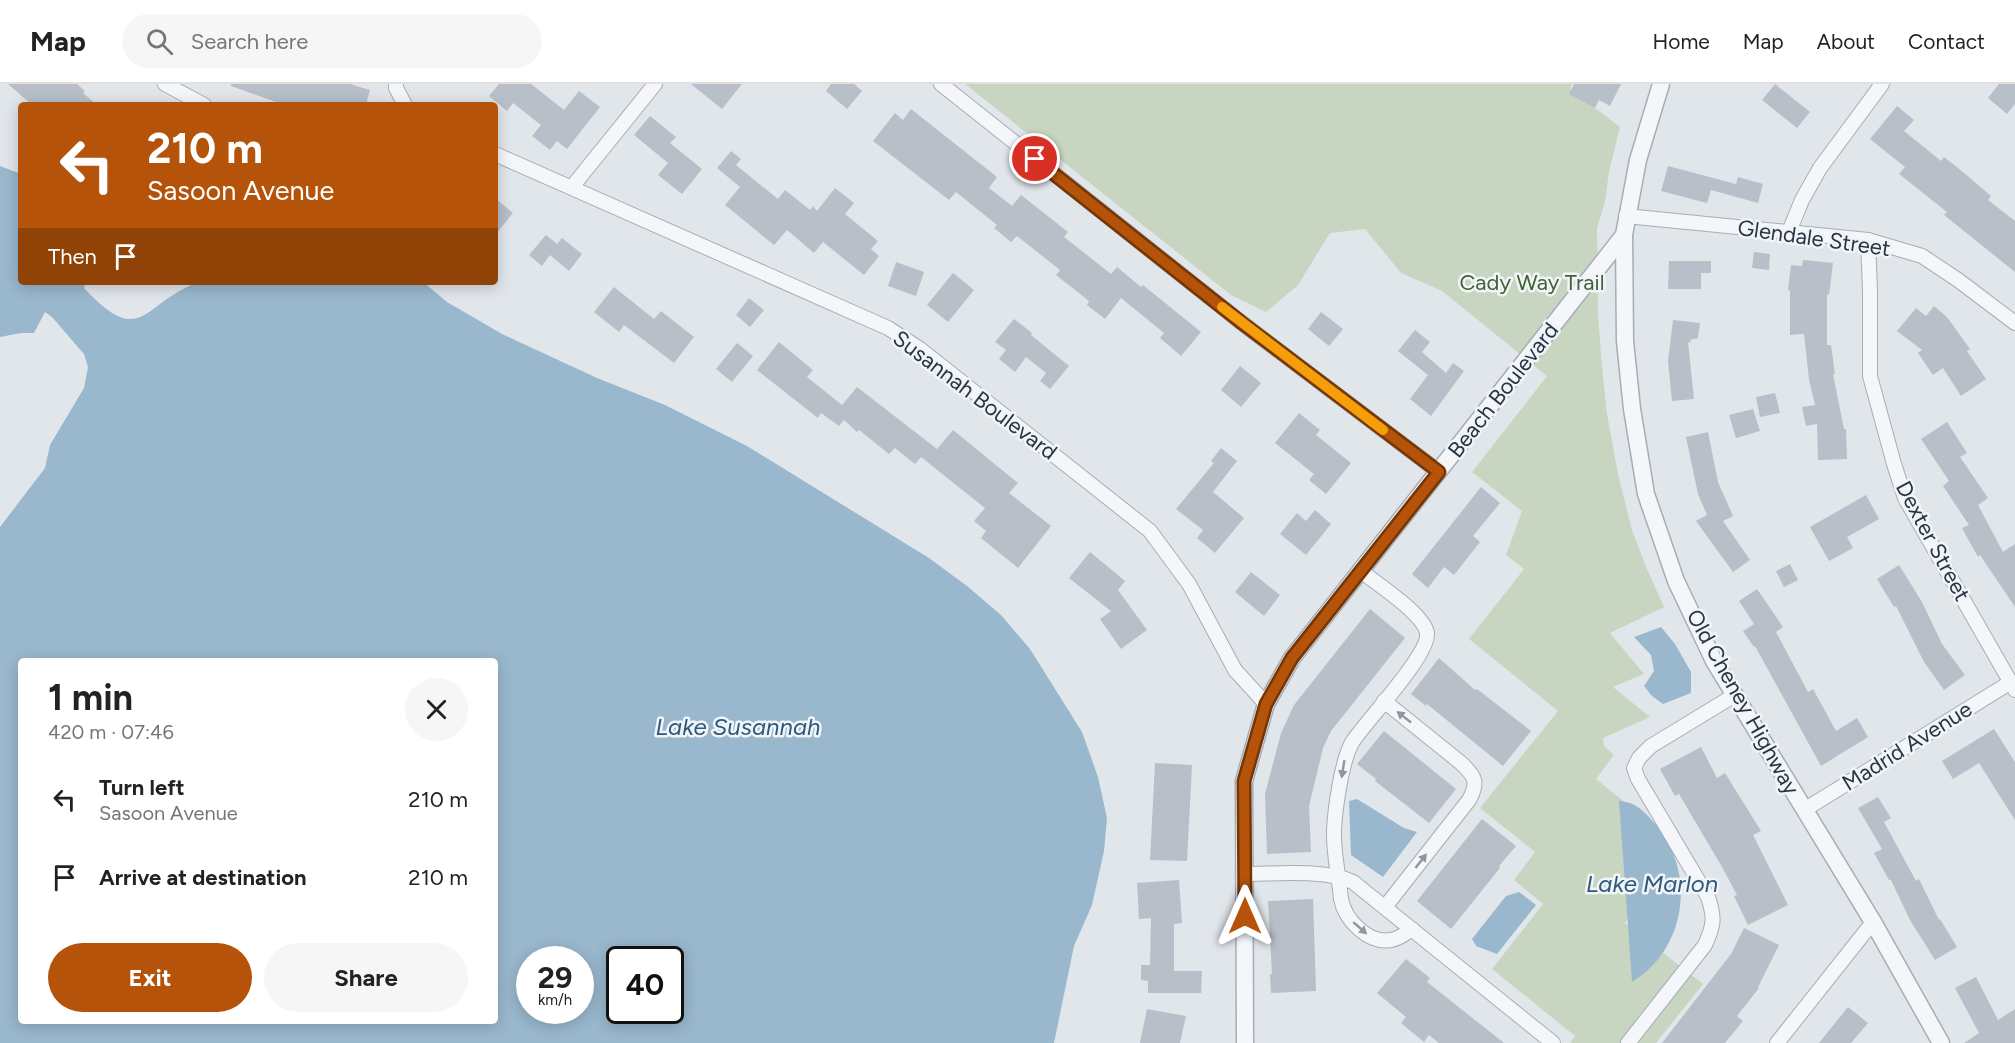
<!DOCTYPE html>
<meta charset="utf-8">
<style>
:root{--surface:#fff;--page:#f6f6f6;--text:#222;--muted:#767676;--line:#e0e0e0;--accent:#b45309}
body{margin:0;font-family:Figtree,sans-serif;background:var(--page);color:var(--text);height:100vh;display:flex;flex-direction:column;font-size:22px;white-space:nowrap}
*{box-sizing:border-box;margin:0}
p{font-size:20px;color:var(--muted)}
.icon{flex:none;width:33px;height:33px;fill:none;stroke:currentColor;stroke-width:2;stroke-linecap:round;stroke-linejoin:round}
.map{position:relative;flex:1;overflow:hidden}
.sheet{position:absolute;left:18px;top:574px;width:480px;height:366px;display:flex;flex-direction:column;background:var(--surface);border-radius:6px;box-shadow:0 3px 15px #0003}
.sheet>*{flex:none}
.hud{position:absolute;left:18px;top:18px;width:480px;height:183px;border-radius:6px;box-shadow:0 3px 15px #0003;background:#b45309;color:#fff;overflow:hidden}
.speed{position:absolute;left:516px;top:862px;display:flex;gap:12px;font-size:30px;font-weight:700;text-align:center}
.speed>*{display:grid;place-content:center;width:78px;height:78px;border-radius:50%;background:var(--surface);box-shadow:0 3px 15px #0003;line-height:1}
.speed small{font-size:15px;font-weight:400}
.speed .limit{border:3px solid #111;border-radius:9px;background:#fff;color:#111}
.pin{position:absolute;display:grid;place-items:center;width:51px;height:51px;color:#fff;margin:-26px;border:3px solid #fff;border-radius:50%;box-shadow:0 2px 6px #0007}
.me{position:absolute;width:66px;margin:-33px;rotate:0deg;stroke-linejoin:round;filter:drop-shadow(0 0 4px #0008)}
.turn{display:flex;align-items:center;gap:21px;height:126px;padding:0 30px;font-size:27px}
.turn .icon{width:78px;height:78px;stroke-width:2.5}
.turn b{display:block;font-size:42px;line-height:51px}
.then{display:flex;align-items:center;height:57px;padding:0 30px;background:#0003;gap:12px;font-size:22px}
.round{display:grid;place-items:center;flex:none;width:63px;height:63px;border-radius:32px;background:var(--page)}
.summary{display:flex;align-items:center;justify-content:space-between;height:102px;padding:0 30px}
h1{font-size:36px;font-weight:700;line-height:45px}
.primary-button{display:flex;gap:12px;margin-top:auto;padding:12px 30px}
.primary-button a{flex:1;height:69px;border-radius:36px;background:var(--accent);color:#fff;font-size:24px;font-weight:700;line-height:69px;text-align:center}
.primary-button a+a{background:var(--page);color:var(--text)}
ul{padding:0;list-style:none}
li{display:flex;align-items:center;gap:18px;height:78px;padding:0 30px}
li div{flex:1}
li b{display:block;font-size:22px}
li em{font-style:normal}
header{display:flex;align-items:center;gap:36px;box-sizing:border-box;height:84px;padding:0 30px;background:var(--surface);border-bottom:2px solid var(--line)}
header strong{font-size:28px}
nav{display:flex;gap:33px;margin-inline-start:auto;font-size:21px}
.search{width:420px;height:54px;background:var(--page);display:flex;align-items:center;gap:15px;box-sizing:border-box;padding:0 21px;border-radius:33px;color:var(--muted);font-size:22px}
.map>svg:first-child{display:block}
</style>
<header>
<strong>Map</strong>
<div class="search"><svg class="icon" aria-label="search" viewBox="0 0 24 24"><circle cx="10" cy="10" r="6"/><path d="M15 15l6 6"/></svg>Search here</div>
<nav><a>Home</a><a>Map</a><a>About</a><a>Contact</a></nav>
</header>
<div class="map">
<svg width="2015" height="959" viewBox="0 0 2015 959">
<rect width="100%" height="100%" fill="#e1e6eb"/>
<path fill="#c8d6c1" d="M965 0H1572L1570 5 1620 43 1609 88 1605 118 1597 144 1598 232 1602 283 1607 330 1618 390 1632 446 1646 483 1664 523 1610 549 1644 590 1613 603 1650 633 1603 654 1604 662 1614 671 1596 695 1676 759 1625 839 1703 900 1656 959H1570L1575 952 1492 885 1543 820 1514 796 1535 768 1480 724 1558 627 1469 555 1524 485 1506 471 1522 427 1472 388 1547 292 1442 207 1401 189 1365 145 1330 149 1298 201 1266 228 1231 211Z"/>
<g fill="#99b8ce" fill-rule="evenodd">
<path d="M0 82 21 90V198H86L84 204C143 267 142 218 199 198H423L447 218 502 250 597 294 665 321 747 362 929 474 967 502 1001 531 1030 565 1082 648 1098 693 1107 734 1104 767 1092 821 1074 862 1054 959H0V443L45 384 50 361 84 304 88 283 84 270 52 233 45 228 34 249H21L0 253ZM21 578H495V938H21ZM530 876H580V927H530ZM620 876H670V927H620Z"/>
<path d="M1661 543 1675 560 1691 588V609L1663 620 1652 612 1644 602 1654 587 1651 571 1634 553Z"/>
<path d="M1357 715 1404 744 1417 748 1383 793 1351 771 1349 717Z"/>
<path d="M1619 717C1636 718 1645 728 1656 741 1697 790 1686 865 1632 898Z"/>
<path d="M1519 808 1536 821 1497 870 1476 862 1472 855 1506 812Z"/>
</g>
<g fill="#b8bfc9">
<path d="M8 0H77L85 7 83 9 97 21H32Z"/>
<path d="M231 0H350L370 6 366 21H275L276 18 231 2Z"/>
<path d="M499 0H531L564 26 579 7 600 23 567 65 557 57 550 66 532 52 541 41 513 19 507 27 489 12Z"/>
<path d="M691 0H742L722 25Z"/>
<path d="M831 0H854L862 7 847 25 826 7Z"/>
<path d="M1574 0H1621L1610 22 1599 16 1595 24 1569 10Z"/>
<path d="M1775 0 1810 28 1797 44 1762 16Z"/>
<path d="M1999 0H2015V20L2007 30 1988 14Z"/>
<path d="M1897 22 1914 36 1904 47 1941 77 1944 73 1963 88 1991 112 1988 116 2015 137V188L1944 131 1947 128 1899 90 1905 83 1870 55Z"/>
<path d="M911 25 997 93 989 104 1012 122 1021 111 1068 148 1064 153 1111 190 1117 183 1141 203 1143 201 1201 248 1181 272 1160 254 1164 249 1121 214 1105 235 1087 221 1089 217 1056 191 1060 186 1017 152 1011 158 994 144 997 141 956 108 949 116 873 57 895 29 903 36Z"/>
<path d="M650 32 676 53 670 59 702 85 682 110 658 91 668 79 634 51Z"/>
<path d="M731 67 741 75 736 81 778 115 785 106 810 126 813 122 817 127 835 104 854 119 845 130 878 157 871 165 879 172 864 191 823 158 814 169 787 146 774 161 725 121 740 103 717 84Z"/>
<path d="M1668 82 1736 100 1738 93 1763 100 1758 119 1711 106 1707 119 1661 107Z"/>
<path d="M495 114 513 129 495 151Z"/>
<path d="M546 151 557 160 562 154 582 170 569 187 550 171 542 182 529 171Z"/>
<path d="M1754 168 1770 170 1769 186 1752 184Z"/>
<path d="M1803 176 1833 179 1829 211 1827 210V261H1831L1835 290H1833L1844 345H1846L1847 375 1818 376 1817 340 1806 342 1802 323 1815 321 1809 296 1804 250 1790 251V207L1788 206 1791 181 1802 182Z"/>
<path d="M1669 177H1711V189H1701V205H1668Z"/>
<path d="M896 178 924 188 916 212 888 202Z"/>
<path d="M953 189 974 206 948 238 927 221Z"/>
<path d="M614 203 654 235 661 227 694 253 674 279 624 241 619 248 594 228Z"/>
<path d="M749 214 764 226 750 243 736 231Z"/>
<path d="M1934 222 1947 233 1970 265 1967 267 1986 295 1961 312 1943 284 1933 291 1918 269 1922 266 1897 247 1916 224 1926 232Z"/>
<path d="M1321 228 1343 245 1329 262 1308 245Z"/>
<path d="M1014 235 1032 249 1031 251 1069 282 1050 305 1040 297 1046 289 1026 273 1015 288 999 275 1006 266 995 258Z"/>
<path d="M1673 236 1700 239 1698 254 1690 256 1691 259 1688 258 1694 315 1672 317 1668 277Z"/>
<path d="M1415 246 1430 258 1422 268 1446 289 1453 279 1464 287 1431 332 1410 315 1428 291 1398 267Z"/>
<path d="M779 258 813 286 807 293 842 321 857 303 937 365 953 346 1018 399 1009 409 1051 442 1018 484 981 454 986 447 974 437 985 424 921 373 915 380 895 364 889 370 859 346 857 348 844 336 839 342 821 329 818 334 757 286Z"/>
<path d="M737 259 753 272 732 298 716 285Z"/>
<path d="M1240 282 1261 299 1241 323 1221 306Z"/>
<path d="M1775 309 1780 329 1760 333 1756 313Z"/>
<path d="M1753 325 1760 347 1736 354 1729 331Z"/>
<path d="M1299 329 1320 346 1316 351 1351 379 1326 410 1309 396 1314 390 1275 359Z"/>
<path d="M1947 338 1967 369 1960 373 1988 414 1978 421 2003 468 2015 460V523L1980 471 1978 473 1962 444 1969 441 1943 402 1949 397 1921 355Z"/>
<path d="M1708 348 1718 398 1733 432 1723 437 1750 476 1733 488 1696 437 1707 431 1698 410 1686 353Z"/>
<path d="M1221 364 1237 377 1213 408 1244 434 1215 469 1197 454 1203 446 1176 425 1214 379 1211 377Z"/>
<path d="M1481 403 1500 419 1473 452 1480 458 1454 491 1444 483 1428 504 1412 490Z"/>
<path d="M1866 411 1879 435 1847 453 1853 464 1829 477 1810 443Z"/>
<path d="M1315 426 1331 440 1306 471 1280 450 1297 429 1306 437Z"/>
<path d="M1090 468 1125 497 1118 506 1147 546 1121 565 1100 535 1111 527 1069 494Z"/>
<path d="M1790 480 1798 496 1784 503 1776 487Z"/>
<path d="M1899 481 1922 518 1942 560 1965 591 1944 606 1924 578 1896 522 1894 523 1877 495Z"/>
<path d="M1251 488 1280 511 1264 532 1235 508Z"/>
<path d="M1757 505 1783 543 1776 548 1808 608 1813 605 1836 647 1857 634 1868 653 1821 682 1755 562 1754 563 1743 547 1754 540 1739 517Z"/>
<path d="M1370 525 1405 554 1331 647 1323 664 1309 722 1311 768 1267 770 1265 710 1281 649 1294 621Z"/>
<path d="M1439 574 1475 606 1477 605 1531 647 1503 682 1427 620 1426 622 1411 610Z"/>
<path d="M1994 645 2015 678V736L1979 679 1953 695 1942 677Z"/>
<path d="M1384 647 1456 705 1429 739 1375 697 1376 695 1357 680Z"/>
<path d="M1701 663 1717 694 1725 689 1761 747 1753 751 1788 821 1748 841 1734 812 1737 811 1722 783 1679 710 1675 712 1660 685Z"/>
<path d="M1155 679 1192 681 1187 777 1150 776Z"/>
<path d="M1878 713 1891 734 1884 738 1916 797 1919 795 1939 836 1940 835 1957 863 1935 876 1910 836 1891 796H1889L1874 769 1882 765 1858 724Z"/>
<path d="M1482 735 1516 762 1499 782 1500 784 1451 845 1417 817Z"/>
<path d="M1179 796 1182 839 1174 840V887H1202L1201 909H1148V897L1141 896V881H1150L1151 834 1139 835 1137 799Z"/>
<path d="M1313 815 1316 907 1271 909 1270 890H1272L1268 817Z"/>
<path d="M1744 844 1779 861 1758 903 1759 904 1737 932 1743 937 1725 959H1662L1731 870Z"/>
<path d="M1406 875 1430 894 1427 898 1504 959H1439L1429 951 1424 958 1401 939 1406 933 1377 909Z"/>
<path d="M1976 893 1998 936 2015 925V959H1964L1979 949 1955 904Z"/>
<path d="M1848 923 1868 939 1851 959H1819Z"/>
<path d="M1147 925 1186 932 1180 959H1140Z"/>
</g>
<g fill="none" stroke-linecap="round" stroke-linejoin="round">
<g stroke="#a6adb6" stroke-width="16">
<g id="minor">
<path d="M165 0 204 21"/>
<path d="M396 0V4L405 21"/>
<path d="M941 0 1242 239 1439 388"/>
<path d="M495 70 888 244 920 265 1150 447 1189 500 1235 586 1266 620"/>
<path d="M572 103 655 0"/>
<path d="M1626 132 1868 156 1922 172 1958 196 2015 239"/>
<path d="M1789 148 1802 116 1820 84 1882 0"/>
<path d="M1868 156 1870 207V292L1894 380 1905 414 2015 606"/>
<path d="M1361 487C1377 500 1424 530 1427 549 1430 570 1367 636 1353 657 1342 674 1335 725 1334 746 1333 768 1339 792 1341 815 1345 836 1368 860 1391 856 1399 855 1406 849 1412 845"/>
<path d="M1384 617 1461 679C1475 692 1479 698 1469 716L1385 823"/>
<path d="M1804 726 2011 598"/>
<path d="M1245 790C1275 790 1326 785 1353 798L1553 959"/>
<path d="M1628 959 1705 861C1714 841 1715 834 1708 813L1638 695 1634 684 1639 674 1651 662 1735 611"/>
<path d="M1777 959 1873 838"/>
</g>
</g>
<g stroke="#a6adb6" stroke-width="19">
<g id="tertiary">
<path d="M1661 0 1638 76 1624 151 1625 257 1632 325 1646 410 1676 497 1714 577 1873 838 1941 959"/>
<path d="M1245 959 1244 697 1266 620 1292 574 1624 151"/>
</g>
</g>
<use href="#minor" stroke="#f4f6f9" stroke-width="14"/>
<use href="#tertiary" stroke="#f4f6f9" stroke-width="16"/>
</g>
<defs><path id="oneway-solid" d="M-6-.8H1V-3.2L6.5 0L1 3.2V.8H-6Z" transform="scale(1.5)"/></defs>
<g fill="#8e969f">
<use href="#oneway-solid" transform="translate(1404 633) rotate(-142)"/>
<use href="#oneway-solid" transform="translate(1343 685) rotate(99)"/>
<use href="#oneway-solid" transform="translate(1421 777) rotate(-52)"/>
<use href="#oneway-solid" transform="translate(1360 844) rotate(41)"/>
</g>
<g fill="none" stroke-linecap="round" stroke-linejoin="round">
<g stroke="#753606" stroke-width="15">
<path id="route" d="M1035 75 1242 239 1439 388 1292 574 1266 620 1244 697 1245 832"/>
</g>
<use href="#route" stroke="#b45309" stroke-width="10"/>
<path stroke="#f59e0b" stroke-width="10" d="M1222 223 1383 346"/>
</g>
<g text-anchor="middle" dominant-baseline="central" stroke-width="5" stroke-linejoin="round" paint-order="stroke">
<g font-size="22" fill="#283545" stroke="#f1f5f8">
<text transform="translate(1814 154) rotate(8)">Glendale Street</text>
<text transform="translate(1503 306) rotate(-52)">Beach Boulevard</text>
<text transform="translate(975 311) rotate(37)">Susannah Boulevard</text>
<text transform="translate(1933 457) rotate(62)">Dexter Street</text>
<text transform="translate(1743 618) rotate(61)">Old Cheney Highway</text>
<text transform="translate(1907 662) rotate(-32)">Madrid Avenue</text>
</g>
<g font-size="22" fill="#406234" stroke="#f1f5f8">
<text x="1532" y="198">Cady Way Trail</text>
</g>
<g font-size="24" font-style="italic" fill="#2e587c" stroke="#f1f5f8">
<text x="738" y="642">Lake Susannah</text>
<text x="1652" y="799">Lake Marlon</text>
</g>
</g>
</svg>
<div class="speed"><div>29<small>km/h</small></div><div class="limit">40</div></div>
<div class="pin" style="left:1035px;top:75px;background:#d93025"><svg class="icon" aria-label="arrive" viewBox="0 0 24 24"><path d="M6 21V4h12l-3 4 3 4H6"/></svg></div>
<svg class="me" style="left:1245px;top:832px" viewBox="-20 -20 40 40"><path d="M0-17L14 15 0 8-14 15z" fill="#b45309" stroke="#fff" stroke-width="4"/></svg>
<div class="hud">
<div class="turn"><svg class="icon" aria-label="left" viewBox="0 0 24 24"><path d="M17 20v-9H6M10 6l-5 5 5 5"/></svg><div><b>210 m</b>Sasoon Avenue</div></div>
<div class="then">Then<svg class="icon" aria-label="arrive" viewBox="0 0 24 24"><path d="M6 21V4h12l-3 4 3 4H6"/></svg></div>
</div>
<section class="sheet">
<div class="summary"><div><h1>1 min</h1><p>420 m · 07:46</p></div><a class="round"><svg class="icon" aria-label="close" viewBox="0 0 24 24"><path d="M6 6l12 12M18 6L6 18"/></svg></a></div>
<ul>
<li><svg class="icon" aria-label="left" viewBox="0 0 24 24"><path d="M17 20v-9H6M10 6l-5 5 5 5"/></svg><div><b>Turn left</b><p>Sasoon Avenue</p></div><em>210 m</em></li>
<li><svg class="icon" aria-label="arrive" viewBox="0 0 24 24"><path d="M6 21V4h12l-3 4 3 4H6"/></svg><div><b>Arrive at destination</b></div><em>210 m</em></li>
</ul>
<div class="primary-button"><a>Exit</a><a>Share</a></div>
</section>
</div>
